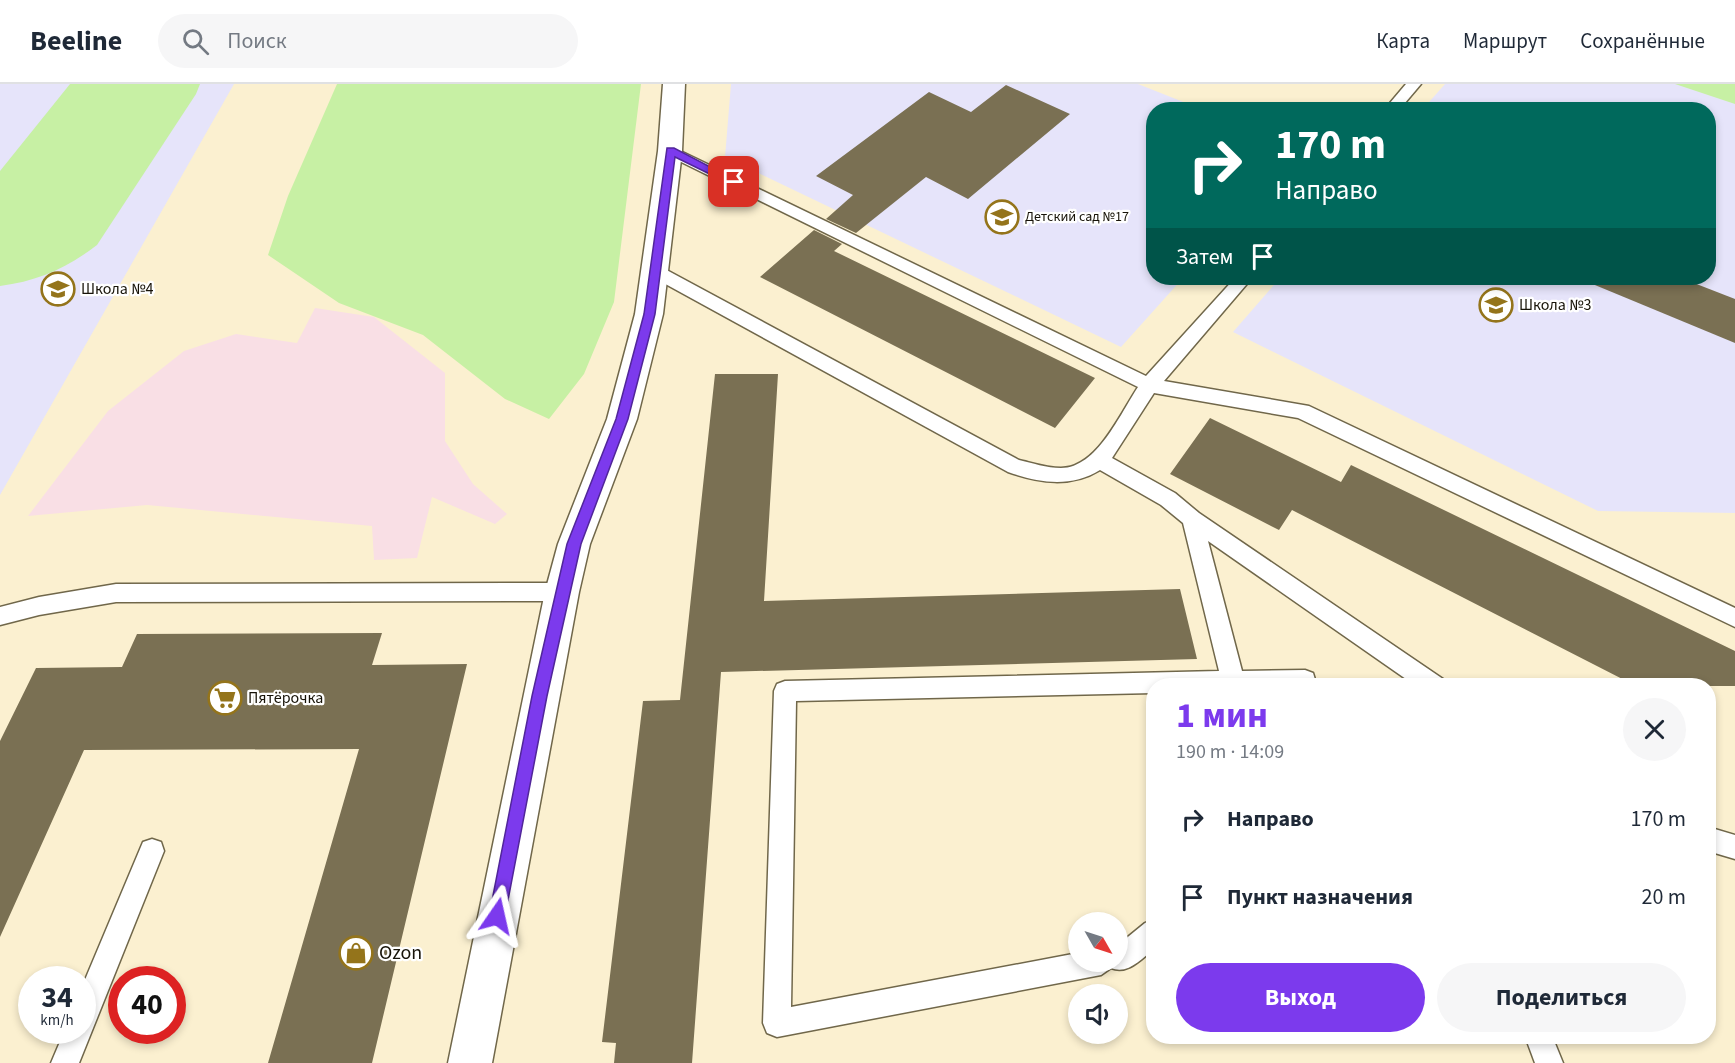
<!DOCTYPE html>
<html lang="ru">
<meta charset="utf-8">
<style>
:root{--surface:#fff;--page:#f6f6f7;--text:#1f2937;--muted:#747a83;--line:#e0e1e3;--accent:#7c3aed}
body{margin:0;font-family:"Source Sans 3",sans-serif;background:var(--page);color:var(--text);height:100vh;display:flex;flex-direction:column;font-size:22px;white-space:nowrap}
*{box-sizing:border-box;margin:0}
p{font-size:20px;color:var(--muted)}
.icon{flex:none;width:33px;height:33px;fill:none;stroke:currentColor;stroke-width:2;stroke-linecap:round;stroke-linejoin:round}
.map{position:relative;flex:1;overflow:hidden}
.drawer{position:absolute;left:1146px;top:594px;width:570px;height:366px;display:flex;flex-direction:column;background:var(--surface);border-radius:24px;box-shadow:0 3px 9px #0003}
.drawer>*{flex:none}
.hud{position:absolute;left:1146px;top:18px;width:570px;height:183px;border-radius:24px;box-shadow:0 3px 9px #0003;background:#00695c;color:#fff;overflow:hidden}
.needle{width:39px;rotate:129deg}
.fabs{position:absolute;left:1068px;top:828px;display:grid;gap:12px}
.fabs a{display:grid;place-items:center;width:60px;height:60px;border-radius:50%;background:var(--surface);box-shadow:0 3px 9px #0003;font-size:30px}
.speed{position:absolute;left:18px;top:882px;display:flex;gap:12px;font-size:30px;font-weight:700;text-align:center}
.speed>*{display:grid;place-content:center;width:78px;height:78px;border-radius:50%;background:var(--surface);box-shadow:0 3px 9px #0003;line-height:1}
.speed small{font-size:15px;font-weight:400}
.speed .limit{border:9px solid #d22;background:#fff;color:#111}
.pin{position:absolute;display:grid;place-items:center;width:51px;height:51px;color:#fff;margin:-26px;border-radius:12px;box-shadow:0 3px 9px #0006}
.me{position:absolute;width:66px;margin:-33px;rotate:11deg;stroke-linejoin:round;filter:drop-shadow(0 0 4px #0008)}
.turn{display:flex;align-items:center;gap:21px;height:126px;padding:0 30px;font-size:27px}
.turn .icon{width:78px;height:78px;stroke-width:2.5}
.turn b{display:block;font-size:42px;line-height:51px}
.then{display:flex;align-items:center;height:57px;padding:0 30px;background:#0003;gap:12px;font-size:22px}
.round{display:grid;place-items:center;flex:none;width:63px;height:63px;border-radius:32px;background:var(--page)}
.overview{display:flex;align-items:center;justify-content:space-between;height:102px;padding:0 30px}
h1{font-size:36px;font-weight:700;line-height:45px;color:var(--accent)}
.action{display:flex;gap:12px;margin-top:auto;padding:12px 30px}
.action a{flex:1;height:69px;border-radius:36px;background:var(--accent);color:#fff;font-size:24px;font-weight:700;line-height:69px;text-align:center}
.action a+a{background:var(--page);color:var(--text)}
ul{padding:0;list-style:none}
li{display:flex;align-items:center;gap:18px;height:78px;padding:0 30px}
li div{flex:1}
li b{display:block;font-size:22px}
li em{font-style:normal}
header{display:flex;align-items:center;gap:36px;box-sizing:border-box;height:84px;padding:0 30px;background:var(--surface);border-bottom:2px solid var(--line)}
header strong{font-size:28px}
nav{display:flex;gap:33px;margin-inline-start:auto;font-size:21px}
.search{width:420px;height:54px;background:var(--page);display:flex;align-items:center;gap:15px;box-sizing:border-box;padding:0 21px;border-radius:33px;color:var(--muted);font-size:22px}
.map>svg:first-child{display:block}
</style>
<header>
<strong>Beeline</strong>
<div class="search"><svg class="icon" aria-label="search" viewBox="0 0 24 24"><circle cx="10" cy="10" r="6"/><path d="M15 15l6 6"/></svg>Поиск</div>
<nav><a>Карта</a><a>Маршрут</a><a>Сохранённые</a></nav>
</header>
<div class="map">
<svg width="1735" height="979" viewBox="0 0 1735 979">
<rect width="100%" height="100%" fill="#fbf0d0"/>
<path fill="#f9dfe5" d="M315 224 374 233 445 289V357L473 400 507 430 495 440 432 413 417 474 374 476 372 442 147 421 28 432 108 327 184 267 236 250 297 259Z"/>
<g fill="#e6e4fa">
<path d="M0 0H234L0 411Z"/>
<path d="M731 0H1138L1201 25 1154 26V194H1183L1121 263 725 73Z"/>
<path d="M1445 0H1735V429L1598 427 1233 248 1280 194H1708V26L1423 25Z"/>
</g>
<g fill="#c7f0a4">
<path d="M70 0H200L196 10 97 161C67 184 38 197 0 202V87Z"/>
<path d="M337 0H641L614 218 584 290 549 335 505 315 423 251 339 219 268 171 288 112Z"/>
<path d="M1675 0H1735V20Z"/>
</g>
<g fill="#7a7053">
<path d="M1006 1 1070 30 968 115 926 93 856 149 826 135 853 111 816 92 929 8 971 28Z"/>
<path d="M814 146 842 160 834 167 1095 294 1055 344 760 193Z"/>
<path d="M1578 194H1681L1735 215V259Z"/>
<path d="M715 290H778L764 517 1180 505 1197 575 721 588 692 979H614L616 959 602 958 643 617 680 616Z"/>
<path d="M1210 334 1341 398 1351 381 1735 567V602H1636L1292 426 1279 446 1170 390Z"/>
<path d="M382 549 372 581 467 580 372 979H268L359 665 84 666 0 853V657L36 584 122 583 137 550Z"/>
</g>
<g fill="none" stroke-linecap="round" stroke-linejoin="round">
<g stroke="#70674a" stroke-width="3">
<g id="lane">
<path d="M1406 0H1421L1399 26H1384Z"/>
<path d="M670 62 1146 292 1235 194H1252L1164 297 1309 322 1735 524V543L1298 334 1154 309 1112 374 1175 409 1199 429 1443 595 1446 602H1416L1208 457 1242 587 1305 586 1313 589 1317 602H1154V609L796 617 791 923 1078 869V878H1118V861L1145 839 1154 835V865C1141 875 1128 891 1111 884L1101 891 777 953 767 949 763 939 774 607 777 600 785 597 1219 587 1183 439 1161 421 1100 386C1071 404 1039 399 1008 388L649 191 647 187 649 183H661L1019 376C1032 379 1047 384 1061 384 1097 384 1120 330 1138 303L665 70 662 67 665 64Z"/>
<path d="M562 499 570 502 573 508 570 514 562 517 116 518 39 531 0 541V523L39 513 116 500Z"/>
<path d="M1708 743 1735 751V775L1708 767Z"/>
<path d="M152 755 161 758 164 767 79 979H51L65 946H82V903L143 758Z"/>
<path d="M1525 952H1552L1563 979H1535Z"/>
</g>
</g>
<g stroke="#70674a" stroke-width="3">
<path id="secondary" d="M663 0H685L682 67 663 230 637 335 590 460 579 508 492 979H448L545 508 558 460 607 335 635 230 658 67Z"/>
</g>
<use href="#lane" fill="#fff" fill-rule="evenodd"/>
<use href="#secondary" fill="#fff" fill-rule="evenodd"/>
</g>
<path fill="#7c3aed" stroke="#51269a" stroke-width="1.5" d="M667 64H674L739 98 738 100H730L675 73 655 230 628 335 581 460 547 612 505 832 503 838 497 840 491 838 489 832 532 612 567 460 616 335 644 230Z"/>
<defs>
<g id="school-ring" transform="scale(1.725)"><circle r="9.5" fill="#fff" stroke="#94741b" stroke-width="1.5"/><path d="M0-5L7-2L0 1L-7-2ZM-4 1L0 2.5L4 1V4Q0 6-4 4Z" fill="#94741b"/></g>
<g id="supermarket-ring" transform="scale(1.725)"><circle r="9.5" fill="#fff" stroke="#94741b" stroke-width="1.5"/><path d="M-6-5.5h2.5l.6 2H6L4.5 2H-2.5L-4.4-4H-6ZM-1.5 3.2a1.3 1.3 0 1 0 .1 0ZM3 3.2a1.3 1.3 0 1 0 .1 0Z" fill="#94741b"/></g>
<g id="shop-ring" transform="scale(1.725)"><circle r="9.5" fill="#fff" stroke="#94741b" stroke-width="1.5"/><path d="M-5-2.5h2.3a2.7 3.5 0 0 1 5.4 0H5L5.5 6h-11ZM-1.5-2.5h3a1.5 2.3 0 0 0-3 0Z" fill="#94741b"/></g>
</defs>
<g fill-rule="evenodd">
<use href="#school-ring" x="1002" y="133"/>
<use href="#school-ring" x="58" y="205"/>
<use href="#school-ring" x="1496" y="221"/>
<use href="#supermarket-ring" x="225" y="614"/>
<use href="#shop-ring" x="356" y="869"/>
</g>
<g text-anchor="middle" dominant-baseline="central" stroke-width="4.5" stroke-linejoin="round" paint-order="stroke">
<g font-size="14" fill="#171308" stroke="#fff" text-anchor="start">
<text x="1025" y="133">Детский сад №17</text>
</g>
<g font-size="16" fill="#171308" stroke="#fff" text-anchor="start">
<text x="81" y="205">Школа №4</text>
<text x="1519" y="221">Школа №3</text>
<text x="248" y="614">Пятёрочка</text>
</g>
<g font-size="20" fill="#171308" stroke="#fff" text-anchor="start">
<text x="379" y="869">Ozon</text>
</g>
</g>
</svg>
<div class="fabs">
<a><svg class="needle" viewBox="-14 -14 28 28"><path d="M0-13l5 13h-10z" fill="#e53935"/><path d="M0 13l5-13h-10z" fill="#747a83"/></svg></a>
<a><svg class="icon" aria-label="sound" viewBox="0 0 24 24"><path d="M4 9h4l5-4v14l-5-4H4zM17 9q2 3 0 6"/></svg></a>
</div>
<div class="speed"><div>34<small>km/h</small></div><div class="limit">40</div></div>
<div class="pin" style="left:734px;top:98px;background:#d93025"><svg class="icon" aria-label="arrive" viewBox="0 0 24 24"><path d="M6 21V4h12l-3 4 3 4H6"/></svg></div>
<svg class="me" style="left:497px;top:832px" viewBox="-20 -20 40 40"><path d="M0-17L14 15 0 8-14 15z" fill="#7c3aed" stroke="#fff" stroke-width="4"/></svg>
<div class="hud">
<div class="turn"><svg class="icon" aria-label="right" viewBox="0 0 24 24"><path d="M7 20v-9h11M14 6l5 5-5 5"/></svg><div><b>170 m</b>Направо</div></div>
<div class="then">Затем<svg class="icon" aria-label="arrive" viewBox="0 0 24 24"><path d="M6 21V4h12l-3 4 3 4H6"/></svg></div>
</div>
<section class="drawer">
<div class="overview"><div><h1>1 мин</h1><p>190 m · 14:09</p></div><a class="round"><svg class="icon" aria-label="close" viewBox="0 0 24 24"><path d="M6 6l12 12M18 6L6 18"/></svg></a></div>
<ul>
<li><svg class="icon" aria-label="right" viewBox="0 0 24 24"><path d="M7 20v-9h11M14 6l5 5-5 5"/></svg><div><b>Направо</b></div><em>170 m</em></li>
<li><svg class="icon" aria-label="arrive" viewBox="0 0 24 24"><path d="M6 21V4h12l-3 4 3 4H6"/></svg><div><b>Пункт назначения</b></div><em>20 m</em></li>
</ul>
<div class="action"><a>Выход</a><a>Поделиться</a></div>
</section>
</div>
